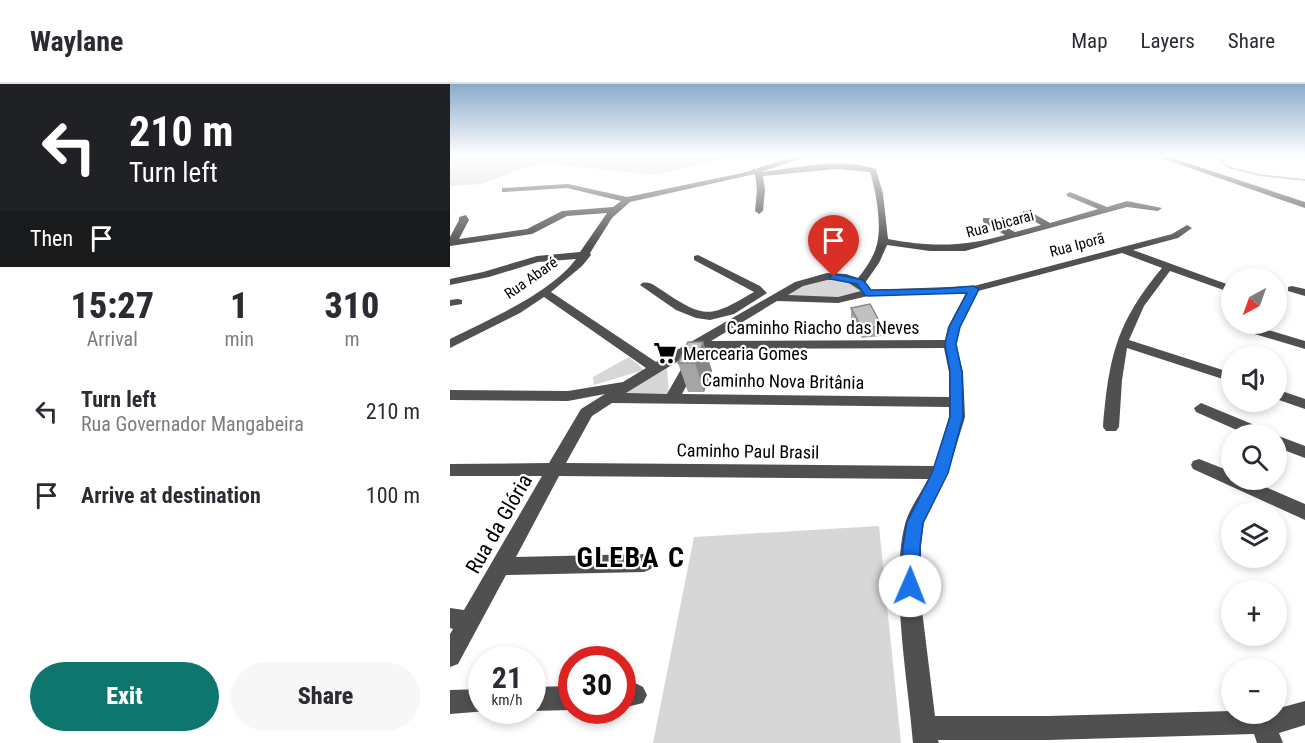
<!DOCTYPE html>
<meta charset="utf-8">
<style>
:root{--surface:#fff;--page:#f7f7f7;--text:#2b2b33;--muted:#7c7c81;--line:#e1e1e2;--accent:#0f766e}
body{margin:0;font-family:"Roboto Condensed",sans-serif;background:var(--page);color:var(--text);height:100vh;display:flex;flex-direction:column;font-size:22px;white-space:nowrap}
*{box-sizing:border-box;margin:0}
p{font-size:20px;color:var(--muted)}
.icon{flex:none;width:33px;height:33px;fill:none;stroke:currentColor;stroke-width:2;stroke-linecap:round;stroke-linejoin:round}
.map{position:relative;flex:1;overflow:hidden}
.sheet{display:flex;flex-direction:column;background:var(--surface);width:450px}
.sheet>*{flex:none}
.guide{background:#202124;color:#fff;overflow:hidden}
.needle{width:39px;rotate:221deg}
.buttons{position:absolute;left:771px;top:184px;display:grid;gap:12px}
.buttons a{display:grid;place-items:center;width:66px;height:66px;border-radius:50%;background:var(--surface);box-shadow:0 3px 9px #0003;font-size:30px}
.speed{position:absolute;left:18px;top:562px;display:flex;gap:12px;font-size:30px;font-weight:700;text-align:center}
.speed>*{display:grid;place-content:center;width:78px;height:78px;border-radius:50%;background:var(--surface);box-shadow:0 3px 9px #0003;line-height:1}
.speed small{font-size:15px;font-weight:400}
.speed .limit{border:9px solid #d22;background:#fff;color:#111}
.pin{position:absolute;display:grid;place-items:center;width:51px;height:51px;color:#fff;margin:-62px -26px;border-radius:50% 50% 50% 0;rotate:-45deg;box-shadow:0 0 6px #0007}
.pin .icon{rotate:45deg}
.me{position:absolute;width:66px;margin:-33px;rotate:1deg;stroke-linejoin:round;filter:drop-shadow(0 0 4px #0008)}
.turn{display:flex;align-items:center;gap:21px;height:126px;padding:0 30px;font-size:27px}
.turn .icon{width:78px;height:78px;stroke-width:2.5}
.turn b{display:block;font-size:42px;line-height:51px}
.then{display:flex;align-items:center;height:57px;padding:0 30px;background:#0003;gap:12px;font-size:22px}
.eta{display:flex;justify-content:space-evenly;align-items:center;height:102px;text-align:center}
.eta b{font-size:36px;font-weight:800;line-height:42px}
.action{display:flex;gap:12px;margin-top:auto;padding:12px 30px}
.action a{flex:1;height:69px;border-radius:36px;background:var(--accent);color:#fff;font-size:24px;font-weight:800;line-height:69px;text-align:center}
.action a+a{background:var(--page);color:var(--text)}
ul{padding:0;list-style:none}
li{display:flex;align-items:center;gap:18px;height:84px;padding:0 30px}
li div{flex:1}
li b{display:block;font-size:22px}
li em{font-style:normal}
header{display:flex;align-items:center;gap:36px;box-sizing:border-box;height:84px;padding:0 30px;background:var(--surface);border-bottom:2px solid var(--line)}
header strong{font-size:28px}
nav{display:flex;gap:33px;margin-inline-start:auto;font-size:21px}
main{display:flex;flex:1;min-height:0}
.map>svg:first-child{display:block}
</style>
<header>
<strong>Waylane</strong>
<nav><a>Map</a><a>Layers</a><a>Share</a></nav>
</header>
<main>
<section class="sheet">
<div class="guide">
<div class="turn"><svg class="icon" aria-label="left" viewBox="0 0 24 24"><path d="M17 20v-9H6M10 6l-5 5 5 5"/></svg><div><b>210 m</b>Turn left</div></div>
<div class="then">Then<svg class="icon" aria-label="arrive" viewBox="0 0 24 24"><path d="M6 21V4h12l-3 4 3 4H6"/></svg></div>
</div>
<div class="eta">
<div><b>15:27</b><p>Arrival</p></div>
<div><b>1</b><p>min</p></div>
<div><b>310</b><p>m</p></div>
</div>
<ul>
<li><svg class="icon" aria-label="left" viewBox="0 0 24 24"><path d="M17 20v-9H6M10 6l-5 5 5 5"/></svg><div><b>Turn left</b><p>Rua Governador Mangabeira</p></div><em>210 m</em></li>
<li><svg class="icon" aria-label="arrive" viewBox="0 0 24 24"><path d="M6 21V4h12l-3 4 3 4H6"/></svg><div><b>Arrive at destination</b></div><em>100 m</em></li>
</ul>
<div class="action"><a>Exit</a><a>Share</a></div>
</section>
<div class="map">
<svg width="855" height="659" viewBox="0 0 855 659">
<rect width="100%" height="100%" fill="#fff"/>
<g fill="#d7d7d7">
<path d="M0 71H36L38 73 56 71H294L204 91 95 79 64 87 32 100 0 102Z"/>
<path d="M383 195 415 198 416 205 399 214 322 215 359 197Z"/>
<path d="M179 273 194 286 144 301 143 293Z"/>
<path d="M217 284 219 311 174 310Z"/>
<path d="M429 442 451 659H203L244 453Z"/>
</g>
<g fill="none" stroke-linecap="round" stroke-linejoin="round">
<g stroke="#9e9e9e" stroke-width="2">
<path d="M551 71H596"/>
<path d="M767 71 778 83 809 91 855 96"/>
</g>
<g fill="#505050" fill-rule="evenodd">
<path d="M350 71H361L311 88C346 84 390 73 426 85L433 110 438 155C481 163 513 163 555 151L533 138V134H539L565 148 591 141 573 131V127H579L600 139 648 125 617 112 616 110 620 108 657 123 677 117 712 124 708 127 677 123 515 167H480L437 161 429 179 415 199 421 206 524 202 722 150 737 141 742 144 728 154 683 166 782 202V209L720 187 694 222 679 256 782 289V298L677 264 672 296 669 343 666 347H656L653 343C659 273 666 239 712 184L672 169 528 207 510 243 506 260 513 288 515 333 498 389 474 438 471 462V518L485 632H598L782 627V630H826V625L855 617V641L829 649 833 659H807L804 650 598 656H488L489 659H463C458 597 440 499 455 440 459 425 471 409 478 395L109 392 66 473 194 470 201 473 204 479 201 485 194 488 56 491 8 580 0 583V550L3 545 0 544V524L14 526 92 392H0V380L99 379 131 325 155 310 118 317 0 316V306L118 307 173 298 196 284 94 213 70 229 0 264V255C38 236 101 209 126 175L88 178 39 193 0 201V195L33 188 87 172 130 168 157 129 117 132 82 150 0 162V153L9 136V133L16 131 19 136 9 155 77 145 112 127 163 123 171 117 117 104 55 108H52V104L118 100 177 113 292 89ZM387 85 420 88C426 108 432 140 427 160 424 173 416 184 408 194L396 190 377 189 345 198 206 278 101 208 132 182 141 171 140 169 162 134 180 118 305 90 307 106 305 127 309 130 313 127 315 106 313 92ZM377 196H394L411 207 388 213 338 211 353 202ZM516 209 498 243 495 256 261 257 327 217 388 219 418 212ZM494 264 499 288V313L232 310 250 276 243 272 238 273 217 310 176 309 248 265ZM162 319 499 323V333L484 382 116 379 142 332Z"/>
<path d="M702 71H713L855 118V124Z"/>
<path d="M248 171 310 202 317 209 284 230 260 236 246 234 226 226 190 201 192 199C201 197 206 203 213 207 256 236 261 233 304 208L244 176V172Z"/>
<path d="M842 202 855 205V212L838 207V203Z"/>
<path d="M8 215 12 216V220L0 222V216Z"/>
<path d="M787 240H798L855 257V265L788 245Z"/>
<path d="M826 305 855 315V325L826 315Z"/>
<path d="M751 319 819 347 821 351H798L746 328 744 324Z"/>
<path d="M826 351 855 362V374L826 363Z"/>
<path d="M749 375 782 388V396H799L855 420V436L743 385 741 381 743 377Z"/>
<path d="M185 599 193 603 197 611 193 619 172 624V600Z"/>
<path d="M122 602V626L82 627V603Z"/>
<path d="M32 605V627H37L0 630V606Z"/>
</g>
</g>
<g fill="#a5a5a5">
<path d="M401 224 432 242 431 252 412 254 401 234Z"/>
<path d="M253 258 262 287 254 308H238L228 279Z"/>
</g>
<path fill="#868686" d="M253 258 262 287 254 308 245 279Z"/>
<g fill="#c0c0c0" stroke="#868686" stroke-width="1.5">
<path d="M420 220 432 242 412 244 401 224Z"/>
<path d="M238 258H253L245 279H228Z"/>
</g>
<linearGradient id="sky" x2="0" y2="1"><stop stop-color="#8aabca"/><stop offset="0.44" stop-color="#fff"/><stop offset="1" stop-color="#fff" stop-opacity="0"/></linearGradient>
<rect width="855" height="163" fill="url(#sky)"/>
<path fill="#1a73e8" stroke="#114b97" stroke-width="1.5" d="M384 190 413 196 421 206 487 205 524 202 529 205 510 243 506 260 512 288 513 333 498 389 473 439 470 462V502L467 508 460 511 454 508 451 502 453 462 457 438 482 389 500 333V288L495 260 499 243 517 209 418 212 415 211 407 200 381 195 379 193Z"/>
<defs>
<g id="supermarket-bare" transform="scale(1.8)"><path d="M-6-5.5h2.5l.6 2H6L4.5 2H-2.5L-4.4-4H-6ZM-1.5 3.2a1.3 1.3 0 1 0 .1 0ZM3 3.2a1.3 1.3 0 1 0 .1 0Z" fill="#000" stroke="#fff" stroke-width="2.5" paint-order="stroke"/></g>
</defs>
<g fill-rule="evenodd">
<use href="#supermarket-bare" x="215" y="269"/>
</g>
<g text-anchor="middle" dominant-baseline="central" stroke-width="4.5" stroke-linejoin="round" paint-order="stroke">
<g font-size="15" fill="#000" stroke="#fff">
<text transform="translate(550 140) rotate(-15)">Rua Ibicarai</text>
<text transform="translate(627 161) rotate(-15)">Rua Iporã</text>
<text transform="translate(81 194) rotate(-35)">Rua Abaré</text>
</g>
<g font-size="18" fill="#000" stroke="#fff">
<text x="373" y="243">Caminho Riacho das Neves</text>
<text transform="translate(333 297) rotate(1)">Caminho Nova Britânia</text>
<text transform="translate(298 367) rotate(1)">Caminho Paul Brasil</text>
</g>
<g font-size="18" fill="#000" stroke="#fff" text-anchor="start">
<text x="233" y="269">Mercearia Gomes</text>
</g>
<g font-size="21" fill="#000" stroke="#fff">
<text transform="translate(49 440) rotate(-60)">Rua da Glória</text>
</g>
<g font-size="28" font-weight="bold" letter-spacing="1.5" fill="#000" stroke="#fff">
<text x="181" y="473">GLEBA C</text>
</g>
</g>
</svg>
<div class="buttons">
<a><svg class="needle" viewBox="-14 -14 28 28"><path d="M0-13l5 13h-10z" fill="#e53935"/><path d="M0 13l5-13h-10z" fill="#7c7c81"/></svg></a>
<a><svg class="icon" aria-label="sound" viewBox="0 0 24 24"><path d="M4 9h4l5-4v14l-5-4H4zM17 9q2 3 0 6"/></svg></a>
<a><svg class="icon" aria-label="search" viewBox="0 0 24 24"><circle cx="10" cy="10" r="6"/><path d="M15 15l6 6"/></svg></a>
<a><svg class="icon" aria-label="layers" viewBox="0 0 24 24"><path d="M12 4l9 5-9 5-9-5zM3 14l9 5 9-5"/></svg></a>
<a>+</a>
<a>−</a>
</div>
<div class="speed"><div>21<small>km/h</small></div><div class="limit">30</div></div>
<div class="pin" style="left:384px;top:193px;background:#d93025"><svg class="icon" aria-label="arrive" viewBox="0 0 24 24"><path d="M6 21V4h12l-3 4 3 4H6"/></svg></div>
<svg class="me" style="left:460px;top:502px" viewBox="-20 -20 40 40"><circle r="19" fill="#fff"/><path d="M0-13L10 11 0 6-10 11z" fill="#1a73e8"/></svg>
</div>
</main>
